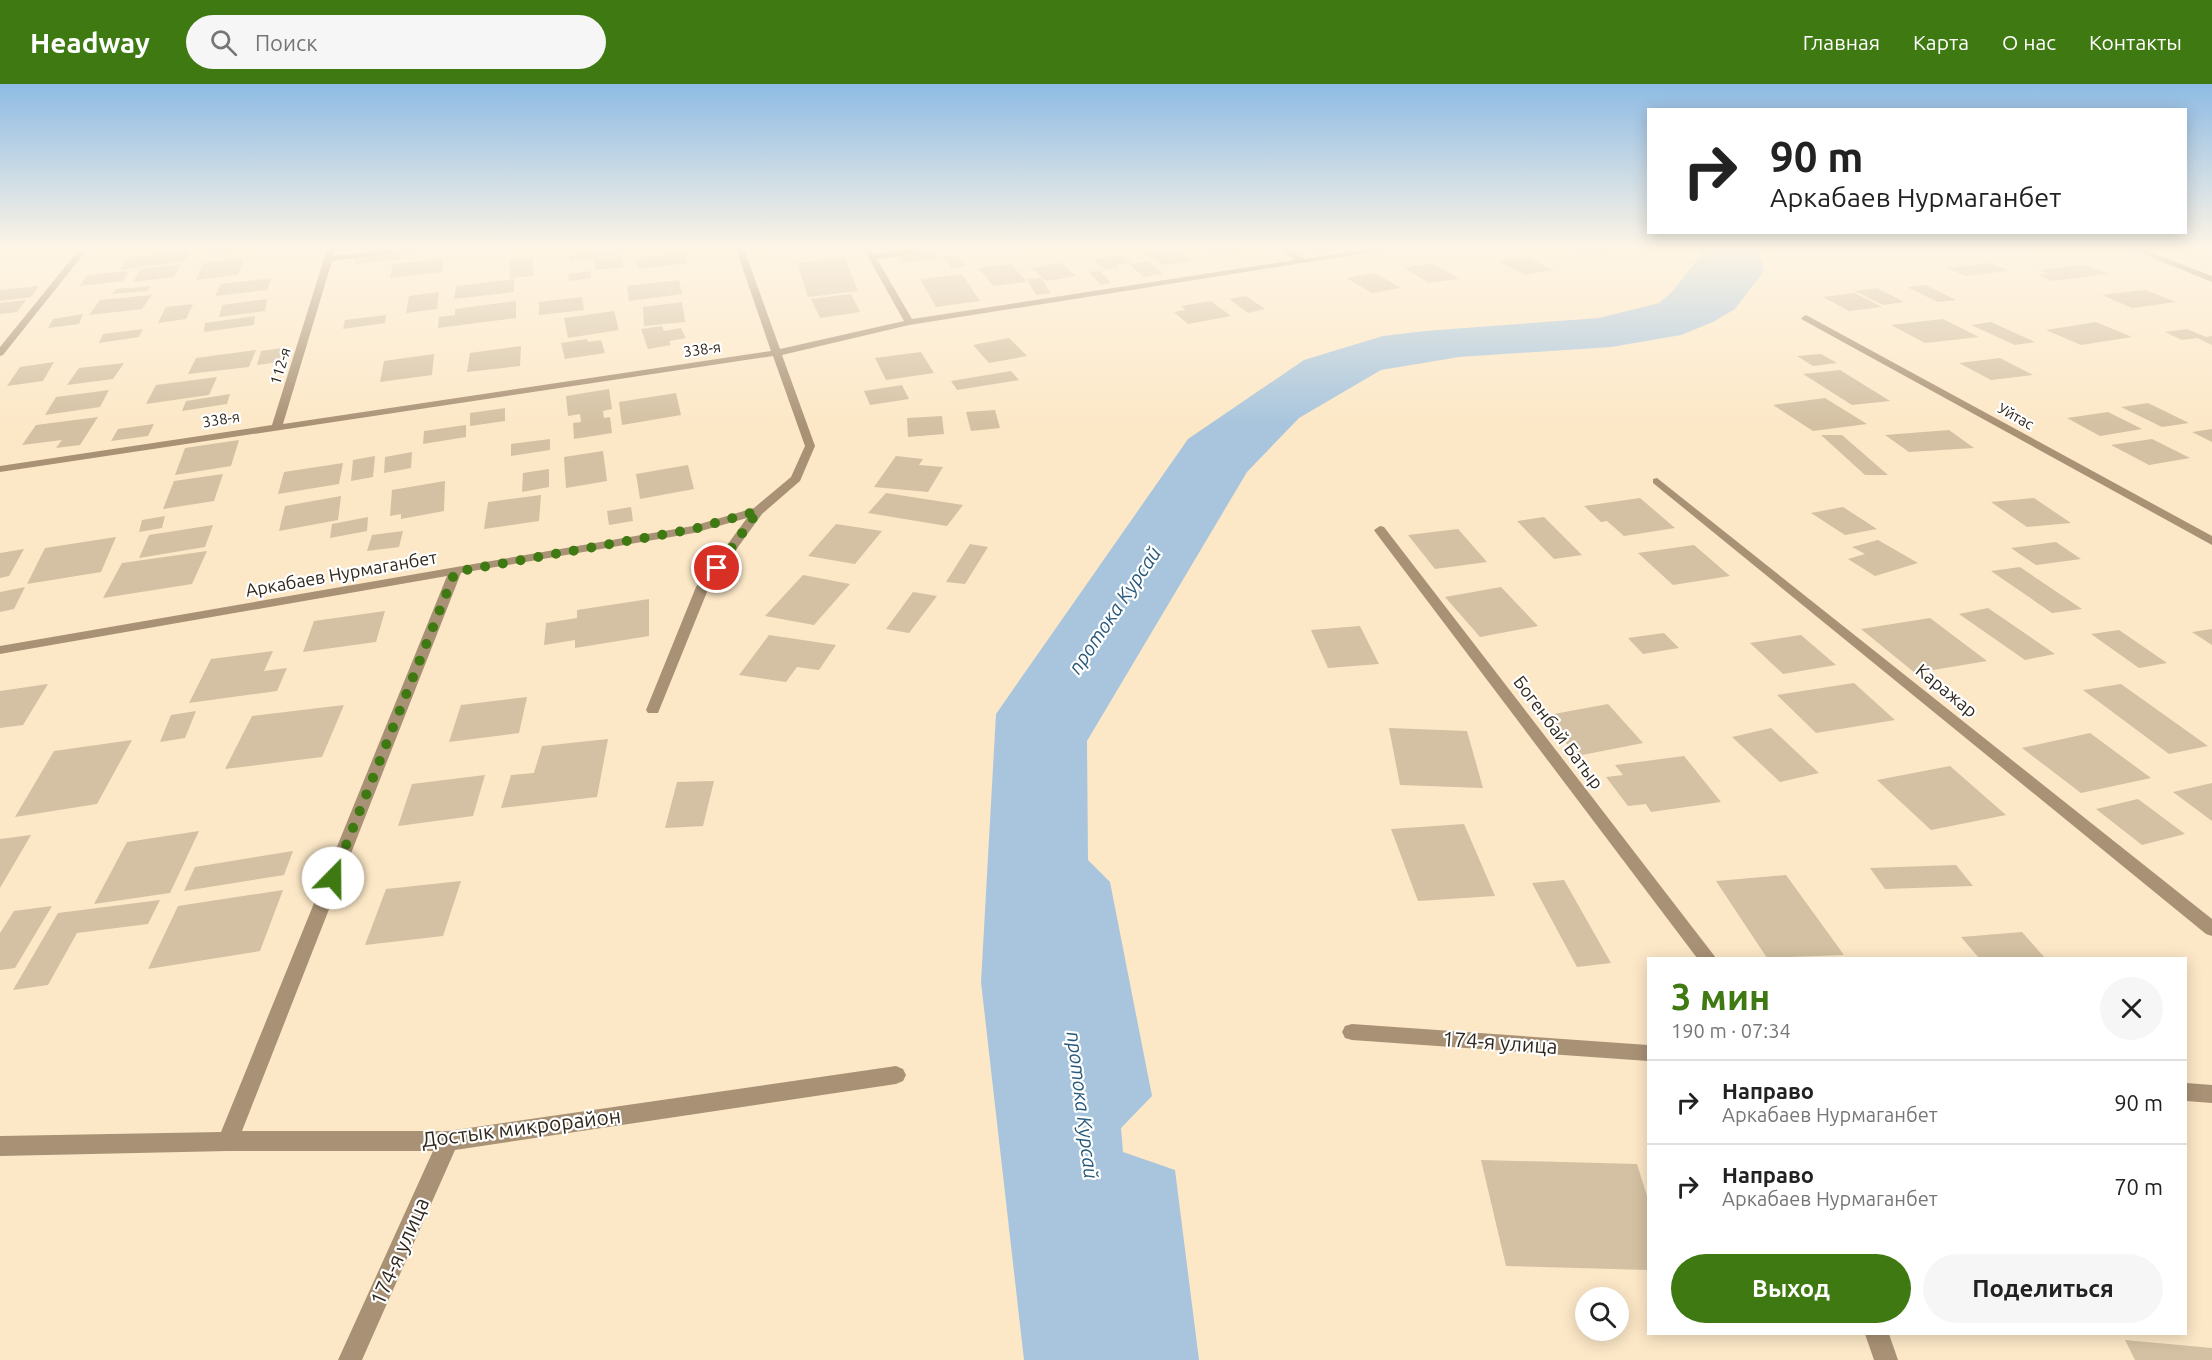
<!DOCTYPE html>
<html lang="ru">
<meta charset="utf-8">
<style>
:root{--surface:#fff;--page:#f6f6f6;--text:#222;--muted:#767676;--line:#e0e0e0;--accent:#3e7911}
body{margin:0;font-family:Ubuntu,sans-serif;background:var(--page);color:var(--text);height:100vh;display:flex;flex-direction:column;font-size:22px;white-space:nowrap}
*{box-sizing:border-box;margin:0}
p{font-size:20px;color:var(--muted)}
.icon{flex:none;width:33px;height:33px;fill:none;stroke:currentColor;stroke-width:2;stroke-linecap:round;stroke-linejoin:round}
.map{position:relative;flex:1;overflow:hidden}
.side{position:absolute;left:1647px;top:873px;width:540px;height:378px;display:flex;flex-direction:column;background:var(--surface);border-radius:0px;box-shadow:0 3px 15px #0003}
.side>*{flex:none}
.guide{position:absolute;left:1647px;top:24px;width:540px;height:126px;border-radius:0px;box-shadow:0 3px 15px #0003;background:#fff;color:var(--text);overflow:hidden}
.tools{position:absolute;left:1575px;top:1203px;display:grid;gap:12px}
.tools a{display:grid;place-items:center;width:54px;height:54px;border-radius:50%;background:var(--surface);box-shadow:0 3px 15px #0003;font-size:30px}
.pin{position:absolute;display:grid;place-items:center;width:51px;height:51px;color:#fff;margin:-26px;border:3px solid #fff;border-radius:50%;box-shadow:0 2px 6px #0007}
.me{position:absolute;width:66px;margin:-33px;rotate:22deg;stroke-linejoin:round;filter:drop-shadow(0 0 4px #0008)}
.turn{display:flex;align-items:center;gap:21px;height:126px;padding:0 24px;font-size:27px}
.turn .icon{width:78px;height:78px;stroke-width:2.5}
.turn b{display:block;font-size:42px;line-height:51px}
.round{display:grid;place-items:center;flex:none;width:63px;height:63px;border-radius:32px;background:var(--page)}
.head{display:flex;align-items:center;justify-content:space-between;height:102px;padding:0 24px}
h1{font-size:36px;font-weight:700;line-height:45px;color:var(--accent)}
.button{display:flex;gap:12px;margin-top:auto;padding:12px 24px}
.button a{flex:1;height:69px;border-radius:36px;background:var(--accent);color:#fff;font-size:24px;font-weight:700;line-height:69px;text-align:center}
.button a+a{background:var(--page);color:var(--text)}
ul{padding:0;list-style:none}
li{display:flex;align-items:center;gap:18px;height:84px;padding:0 24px;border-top:2px solid var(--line)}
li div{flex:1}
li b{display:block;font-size:22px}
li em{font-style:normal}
header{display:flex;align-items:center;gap:36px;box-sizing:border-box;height:84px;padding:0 30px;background:var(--accent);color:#fff}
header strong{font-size:28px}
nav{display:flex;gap:33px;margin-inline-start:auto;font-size:21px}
.search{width:420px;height:54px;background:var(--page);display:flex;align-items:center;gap:15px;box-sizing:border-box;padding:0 21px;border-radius:33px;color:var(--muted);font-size:22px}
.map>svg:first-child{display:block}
</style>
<header>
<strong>Headway</strong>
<div class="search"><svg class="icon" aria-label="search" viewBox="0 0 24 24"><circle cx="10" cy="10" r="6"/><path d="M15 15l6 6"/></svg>Поиск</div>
<nav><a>Главная</a><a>Карта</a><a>О нас</a><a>Контакты</a></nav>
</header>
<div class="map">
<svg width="2212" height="1276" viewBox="0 0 2212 1276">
<rect width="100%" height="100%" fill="#fce8c7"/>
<path fill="#a8c5dd" d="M1698 162H1758L1764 187 1735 225 1713 238 1681 251 1611 263 1459 273 1381 286 1299 334 1247 388 1087 657 1088 776 1110 798 1152 1012 1121 1044 1123 1068 1175 1086 1199 1276H1024L981 898 996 630 1188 355 1304 276 1383 252 1425 247 1599 234 1659 219 1672 208 1700 172Z"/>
<g fill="#d4c1a3">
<path d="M211 162H236L234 168 207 171Z"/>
<path d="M1200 162H1234L1241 167 1212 171Z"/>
<path d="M1305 162H1340L1345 166 1316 169Z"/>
<path d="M1564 162H1601L1610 167 1582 171Z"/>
<path d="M1177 164 1193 177 1161 181 1146 169Z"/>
<path d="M189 166 186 177 120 186 125 174Z"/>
<path d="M618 166 619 171 570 177 569 172Z"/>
<path d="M932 168 937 174 902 179 897 173Z"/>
<path d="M399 169V175L354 180 355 174Z"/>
<path d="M684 169 687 179 638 185 636 174Z"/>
<path d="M1123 171 1132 180 1148 177 1163 190 1144 193 1128 179 1116 181 1119 184 1105 186 1093 175Z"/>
<path d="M957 172 965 182 952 184 944 173Z"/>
<path d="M533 173V192L510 194V176Z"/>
<path d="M622 173 623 183 595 186 594 176Z"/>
<path d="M1526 173 1553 186 1525 191 1498 177Z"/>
<path d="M244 174 238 191 196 196 203 179Z"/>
<path d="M845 174 858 207 808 213 797 179Z"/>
<path d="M443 175 442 188 390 194 393 180Z"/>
<path d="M1061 179 1076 192 1046 197 1031 184Z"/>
<path d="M1433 179 1459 195 1429 199 1404 184Z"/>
<path d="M1991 179 2009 187 1965 192 1947 184Z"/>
<path d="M181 180 174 193 133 198 141 185Z"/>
<path d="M1011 180 1027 198 993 202 978 184Z"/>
<path d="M2084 181 2109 190 2052 197 2038 191 2048 190 2039 186Z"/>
<path d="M129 187 123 197 80 202 87 191Z"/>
<path d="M590 187 591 194 569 197 568 190Z"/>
<path d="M1100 187 1111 199 1101 201 1089 188Z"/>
<path d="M1375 189 1401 204 1372 209 1346 194Z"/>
<path d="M962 190 980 217 936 223 920 195Z"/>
<path d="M272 194 267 206 215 212 221 200Z"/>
<path d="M1041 194 1051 209 1036 211 1027 195Z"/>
<path d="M514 195V208L454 215 456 202Z"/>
<path d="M679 196 682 210 629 217 627 202Z"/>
<path d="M1926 201 1956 216 1938 218 1907 203Z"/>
<path d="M39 202 31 213 0 217V206Z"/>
<path d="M151 202 147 207 112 210 116 205Z"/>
<path d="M1877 204 1904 218 1883 221 1855 207Z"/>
<path d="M2145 206 2176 218 2132 224 2102 211Z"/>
<path d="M439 208 437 225 406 229 409 212Z"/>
<path d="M1855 209 1882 223 1849 227 1823 213Z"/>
<path d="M851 210 860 228 820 234 811 215Z"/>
<path d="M152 211 142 225 89 231 100 216Z"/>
<path d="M1246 212 1265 225 1248 229 1229 215Z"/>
<path d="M582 213 584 226 539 231V218Z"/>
<path d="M267 215 265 227 219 233 222 221Z"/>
<path d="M26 216 17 228 0 230V219Z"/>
<path d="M516 217V234L438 244 439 233 455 231V225Z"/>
<path d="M1211 217 1231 232 1188 240 1174 228 1186 226 1181 222Z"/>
<path d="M682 218 685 238 644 242 643 223Z"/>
<path d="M193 220 186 235 158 239 166 223Z"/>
<path d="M614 227 619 246 568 254 564 234Z"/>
<path d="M83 230 79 240 48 244 53 235Z"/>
<path d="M386 231 385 239 343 245 345 236Z"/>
<path d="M255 232 254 241 204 248 205 239Z"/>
<path d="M1943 235 1979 253 1925 259 1891 241Z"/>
<path d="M1991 238 2035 258 2015 261 1971 241Z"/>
<path d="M2096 238 2132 253 2081 261 2046 246Z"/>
<path d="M662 242 664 247 681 244 686 254 669 257 671 261 648 265 641 245Z"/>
<path d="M143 245 139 253 99 259 103 250Z"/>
<path d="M2187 245 2206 253 2212 252V261L2197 254 2182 256 2165 248Z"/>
<path d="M1009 254 1027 272 989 279 973 261Z"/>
<path d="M587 255 588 258 601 256 605 269 565 275 561 259Z"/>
<path d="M521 262 520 282 467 288 470 269Z"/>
<path d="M282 264 279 278 257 281 261 267Z"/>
<path d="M256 266 249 283 188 290 196 274Z"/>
<path d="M921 268 934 289 886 296 875 274Z"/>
<path d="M434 270 432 291 380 298 384 277Z"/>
<path d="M1821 270 1837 279 1813 282 1797 272Z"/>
<path d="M2000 274 2033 291 1991 296 1959 279Z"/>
<path d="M54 278 43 297 7 302 20 283Z"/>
<path d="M124 279 113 295 67 301 79 284Z"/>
<path d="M1840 286 1890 317 1852 321 1803 290Z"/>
<path d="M1011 287 1019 296 957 306 951 297Z"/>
<path d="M217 293 209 311 146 320 156 301Z"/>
<path d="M902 301 909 315 870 321 864 307Z"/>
<path d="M609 305 612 325 603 327 604 334 610 333 612 349 574 355 573 339 581 338 580 330 568 332 566 312Z"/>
<path d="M109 306 100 323 45 331 56 313Z"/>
<path d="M676 309 681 331 622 341 619 318Z"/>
<path d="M230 310 227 320 182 327 186 317Z"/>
<path d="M1825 314 1867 340 1813 347 1773 321Z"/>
<path d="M2148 319 2189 339 2162 343 2121 323Z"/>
<path d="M505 324V337L470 342V329Z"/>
<path d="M995 326 1000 344 971 347 966 328Z"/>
<path d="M2108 328 2142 345 2100 352 2067 334Z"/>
<path d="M942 332 944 350 908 353 907 334Z"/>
<path d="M98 333 80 361 56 364 62 356 22 361 36 341Z"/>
<path d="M154 340 148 352 111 357 118 345Z"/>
<path d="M466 341V353L423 360 424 347Z"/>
<path d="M2212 345V358L2192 348Z"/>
<path d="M1949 346 1974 364 1909 368 1885 351Z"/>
<path d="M1821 351H1842L1888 391H1865Z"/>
<path d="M550 355V366L511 372V360Z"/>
<path d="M2152 355 2190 374 2149 381 2111 361Z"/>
<path d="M239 356 231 382 175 391 185 364Z"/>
<path d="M603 367 607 397 566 404 564 373Z"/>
<path d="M412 368 411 384 384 389 385 373Z"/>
<path d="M375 372 373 393 351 397 353 376Z"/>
<path d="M896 372 923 375 919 381 943 383 928 408 874 403Z"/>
<path d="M343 379 339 400 278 410 284 388Z"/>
<path d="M688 381 694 405 640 415 636 390Z"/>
<path d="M549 385V403L522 408 523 389Z"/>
<path d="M223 390 214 417 163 425 174 397Z"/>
<path d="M445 397 444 427 401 435V430L390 432 392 406Z"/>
<path d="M886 409 963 421 947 442 868 429Z"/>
<path d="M541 411 539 437 484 445 488 418Z"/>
<path d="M341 412 338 436 279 447 285 422Z"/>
<path d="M1640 414 1675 444 1624 452 1607 437 1601 438 1584 422Z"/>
<path d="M2034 414 2071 439 2027 443 1991 418Z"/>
<path d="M631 423 633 437 609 441 607 427Z"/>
<path d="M1843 423 1877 445 1845 451 1811 429Z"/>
<path d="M165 432 162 444 139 448 142 436Z"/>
<path d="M368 433 367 447 330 454 332 440Z"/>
<path d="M1544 433 1582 471 1554 475 1517 437Z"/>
<path d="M836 440 882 447 855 480 808 472Z"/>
<path d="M213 441 205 463 139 474 149 451Z"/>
<path d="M1458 445 1487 478 1435 485 1408 451Z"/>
<path d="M403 447 399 463 367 467 372 451Z"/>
<path d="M116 453 101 488 27 500 45 464Z"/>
<path d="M1878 456 1918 479 1875 492 1848 475 1865 470 1852 463Z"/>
<path d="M2056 458 2081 475 2036 481 2011 464Z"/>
<path d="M970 460 988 463 965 500 946 498Z"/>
<path d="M1694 461 1730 492 1673 501 1638 469Z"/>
<path d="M24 465 9 492 0 494V469Z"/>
<path d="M207 467 192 500 103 514 122 479Z"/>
<path d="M2020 483 2082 525 2052 529 1991 487Z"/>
<path d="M803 491 850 500 814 541 765 532Z"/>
<path d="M25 503 14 525 0 528V508Z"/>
<path d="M1501 503 1538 542 1480 553 1445 513Z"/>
<path d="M913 508 937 512 909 549 886 545Z"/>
<path d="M649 515V552L575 564V556L544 561 546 539 577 534V526Z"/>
<path d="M1988 524 2055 570 2025 576 1959 530Z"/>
<path d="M385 527 376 558 303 568 314 537Z"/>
<path d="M1930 534 1987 577 1915 589 1861 545Z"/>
<path d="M1360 542 1379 580 1328 584 1311 546Z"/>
<path d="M2212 545V561L2192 548Z"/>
<path d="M2119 546 2167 579 2139 584 2091 550Z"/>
<path d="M1664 549 1679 564 1643 570 1628 554Z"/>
<path d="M769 551 836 561 819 586 797 583 786 598 739 591Z"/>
<path d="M1801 551 1836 581 1783 590 1750 559Z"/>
<path d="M273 567 264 587 287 584 277 607 189 619 211 575Z"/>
<path d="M1854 599 1895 636 1816 649 1777 611Z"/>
<path d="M48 600 23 641 0 644V607Z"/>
<path d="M2121 600 2208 662 2169 670 2083 606Z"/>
<path d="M527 613 519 649 449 658 461 621Z"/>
<path d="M1608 620 1643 659 1577 672 1543 632Z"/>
<path d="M344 621 322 673 225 685 252 632Z"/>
<path d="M196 627 185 654 160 658 171 631Z"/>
<path d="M1389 644 1467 647 1483 704 1400 701Z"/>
<path d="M1771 644 1819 689 1780 698 1732 653Z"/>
<path d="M2090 649 2151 694 2081 709 2022 664Z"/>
<path d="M608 655 597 713 501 724 511 691 534 689 542 662Z"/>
<path d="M132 656 97 720 15 733 54 667Z"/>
<path d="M1684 672 1721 718 1651 728 1646 720 1628 722 1606 693 1623 691 1615 681Z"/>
<path d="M1950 682 2006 731 1931 746 1877 696Z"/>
<path d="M485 691 473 732 398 742 412 700Z"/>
<path d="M714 697 703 742 665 744 677 698Z"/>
<path d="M2212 699V737L2173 708Z"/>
<path d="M2138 715 2185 750 2142 761 2096 725Z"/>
<path d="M1464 740 1495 812 1418 817 1391 745Z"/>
<path d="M199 747 170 809 94 820 127 758Z"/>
<path d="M31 751 0 804V755Z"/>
<path d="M293 767 284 791 184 807 195 783Z"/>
<path d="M1956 781 1973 802 1885 805 1870 784Z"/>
<path d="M1786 791 1844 871 1767 874 1716 797Z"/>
<path d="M1564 796 1611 879 1577 883 1532 799Z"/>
<path d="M461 797 443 852 365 861 386 805Z"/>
<path d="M283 806 260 867 148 885 178 822Z"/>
<path d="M160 816 148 840 77 849 48 901 13 906 58 829Z"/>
<path d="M52 822 15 884 0 886V849L14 827Z"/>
<path d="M2022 848 2045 874H1979L1961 853Z"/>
<path d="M1481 1076 1637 1080 1648 1115V1186L1506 1182Z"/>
<path d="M2125 1256 2212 1264V1276H2135Z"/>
</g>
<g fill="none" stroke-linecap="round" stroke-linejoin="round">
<g fill="#a99175" fill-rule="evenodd">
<path d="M82 162H90L3 271 0 272V263Z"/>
<path d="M328 162H336L333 172 422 162H448L332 177 283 340 771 267 735 162H743L780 265 904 237 862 162H870L875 170 941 162H965L877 175 912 235 1295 176 1276 162H1285L1304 175 1390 162H1410L909 241 782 271 815 362 800 397 762 430 709 503 658 629H648L646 626 696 503 747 434 694 449 461 489 242 1047H448L896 982 903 985 906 991 903 997 896 1000 455 1066 362 1276H338L433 1067H228L0 1072V1052L221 1048 447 492 0 570V562L693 442 754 424 791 393 805 362 773 272 0 388V382L272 341Z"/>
<path d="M2123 162H2134L2212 192V198Z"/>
<path d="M1806 231 2212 452V461L1803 236 1801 234Z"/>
<path d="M1657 394 2212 835V852L2206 850 1653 399V395Z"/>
<path d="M1380 442 1384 443 1716 874H1697L1376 449 1374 446Z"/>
<path d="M1352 940 1648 961V977L1352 956 1345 954 1342 948 1345 942Z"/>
<path d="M2186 999 2212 1001V1019L2186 1017Z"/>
<path d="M1865 1250H1889L1898 1276H1874Z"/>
</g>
</g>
<linearGradient id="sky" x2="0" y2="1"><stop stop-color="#8ebbe4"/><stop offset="0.48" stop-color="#fef5e6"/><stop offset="1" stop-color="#fef5e6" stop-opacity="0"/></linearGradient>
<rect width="2212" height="341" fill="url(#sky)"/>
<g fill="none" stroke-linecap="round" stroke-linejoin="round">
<path stroke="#3e7911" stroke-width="10" stroke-dasharray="0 18" d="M333 794 455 488 694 445 758 427 717 484"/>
</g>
<g text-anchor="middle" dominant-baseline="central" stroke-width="4.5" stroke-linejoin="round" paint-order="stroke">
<g font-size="15" fill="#30281c" stroke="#fff">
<text transform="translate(702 265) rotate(-8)">338-я</text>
<text transform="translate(280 282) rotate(-73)">112-я</text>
<text transform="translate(2016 332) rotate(29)">Уйтас</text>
<text transform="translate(221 335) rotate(-9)">338-я</text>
</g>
<g font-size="18" fill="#30281c" stroke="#fff">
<text transform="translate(341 489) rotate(-10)">Аркабаев Нурмаганбет</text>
<text transform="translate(1947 606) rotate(39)">Каражар</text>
<text transform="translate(1559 648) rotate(53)">Богенбай Батыр</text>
</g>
<g font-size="20" font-style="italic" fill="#28587a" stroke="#fff">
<text transform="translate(1114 526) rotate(-56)">протока Курсай</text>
<text transform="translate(1083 1021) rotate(83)">протока Курсай</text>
</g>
<g font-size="21" fill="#30281c" stroke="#fff">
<text transform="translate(1500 958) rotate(4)">174-я улица</text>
<text transform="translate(521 1043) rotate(-7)">Достык микрорайон</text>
<text transform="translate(399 1167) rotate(-66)">174-я улица</text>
</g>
</g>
</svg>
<div class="tools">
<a><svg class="icon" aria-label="search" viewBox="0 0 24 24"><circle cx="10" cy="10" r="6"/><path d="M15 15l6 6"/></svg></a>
</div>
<div class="pin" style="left:717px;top:484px;background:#d93025"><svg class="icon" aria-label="arrive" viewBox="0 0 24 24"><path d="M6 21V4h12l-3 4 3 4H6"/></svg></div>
<svg class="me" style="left:333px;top:794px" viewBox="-20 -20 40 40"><circle r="19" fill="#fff"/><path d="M0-13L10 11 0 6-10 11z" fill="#3e7911"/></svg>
<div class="guide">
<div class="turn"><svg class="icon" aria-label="right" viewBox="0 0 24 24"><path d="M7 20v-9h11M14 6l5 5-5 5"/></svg><div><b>90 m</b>Аркабаев Нурмаганбет</div></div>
</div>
<section class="side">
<div class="head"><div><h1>3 мин</h1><p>190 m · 07:34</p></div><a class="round"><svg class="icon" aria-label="close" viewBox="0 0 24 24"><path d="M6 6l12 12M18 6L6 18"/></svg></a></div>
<ul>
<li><svg class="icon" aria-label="right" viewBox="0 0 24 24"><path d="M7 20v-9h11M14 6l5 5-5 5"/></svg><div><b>Направо</b><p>Аркабаев Нурмаганбет</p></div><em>90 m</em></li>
<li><svg class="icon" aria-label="right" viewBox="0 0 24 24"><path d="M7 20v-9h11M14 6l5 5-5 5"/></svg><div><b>Направо</b><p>Аркабаев Нурмаганбет</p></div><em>70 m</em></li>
</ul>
<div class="button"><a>Выход</a><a>Поделиться</a></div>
</section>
</div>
